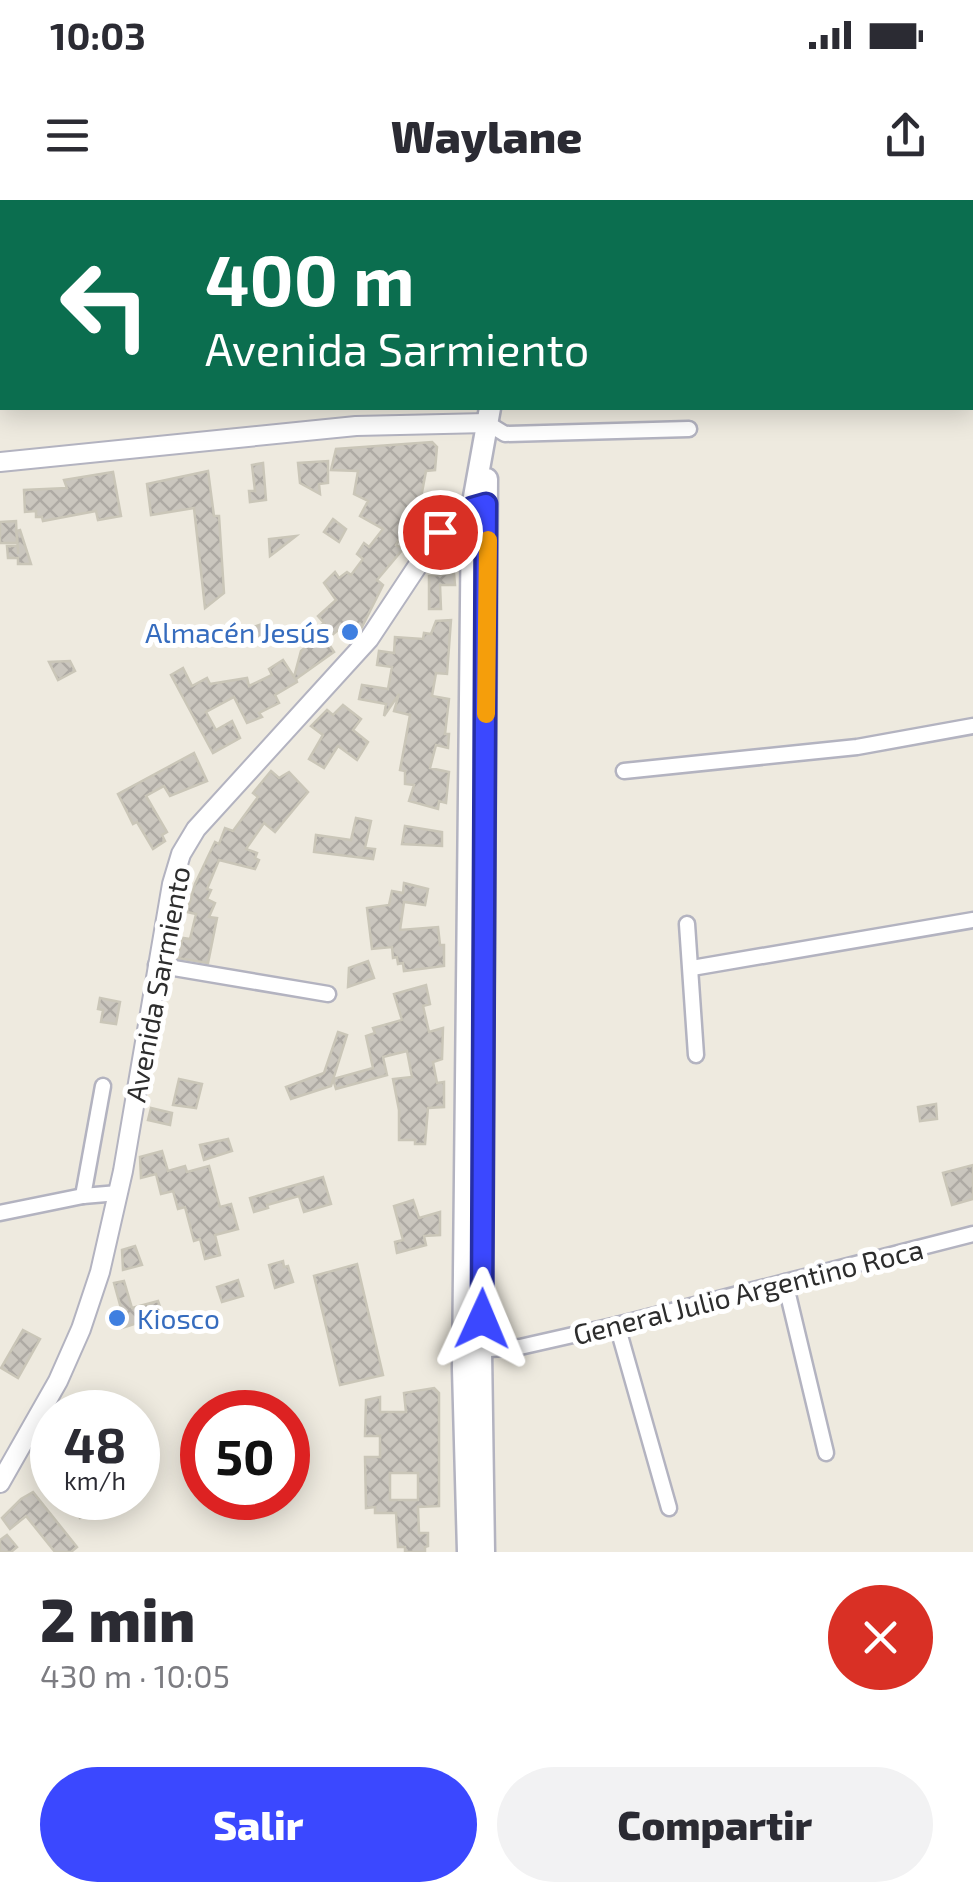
<!DOCTYPE html>
<html lang="es">
<meta charset="utf-8">
<style>
:root{--surface:#fff;--page:#f2f2f3;--text:#2b2b33;--muted:#7c7c81;--accent:#3b48ff}
body{margin:0;font-family:"Exo 2",sans-serif;background:var(--page);color:var(--text);height:100vh;display:flex;flex-direction:column;font-size:38px;white-space:nowrap}
*{box-sizing:border-box;margin:0}
p{font-size:32px;color:var(--muted)}
.icon{flex:none;width:55px;height:55px;fill:none;stroke:currentColor;stroke-width:2;stroke-linecap:round;stroke-linejoin:round}
.map{position:relative;height:1352px;overflow:hidden}
.panel{display:flex;flex-direction:column;background:var(--surface);flex:1}
.panel>*{flex:none}
.top-card{position:absolute;left:0px;top:0px;width:975px;height:210px;box-shadow:0 5px 25px #0003;background:#0b6e4f;color:#fff;overflow:hidden}
.speed{position:absolute;left:30px;top:1190px;display:flex;gap:20px;font-size:50px;font-weight:700;text-align:center}
.speed>*{display:grid;place-content:center;width:130px;height:130px;border-radius:50%;background:var(--surface);box-shadow:0 5px 25px #0003;line-height:1}
.speed small{font-size:25px;font-weight:400}
.speed .limit{border:15px solid #d22;background:#fff;color:#111}
.pin{position:absolute;display:grid;place-items:center;width:85px;height:85px;color:#fff;margin:-42px;border:5px solid #fff;border-radius:50%;box-shadow:0 2px 10px #0007}
.me{position:absolute;width:110px;margin:-55px;rotate:1deg;stroke-linejoin:round;filter:drop-shadow(0 0 8px #0008)}
.turn{display:flex;align-items:center;gap:35px;height:210px;padding:0 40px;font-size:45px}
.turn .icon{width:130px;height:130px;stroke-width:2.5}
.turn b{display:block;font-size:70px;line-height:85px}
.round{display:grid;place-items:center;flex:none;width:105px;height:105px;border-radius:52px;background:var(--page)}
.head{display:flex;align-items:center;justify-content:space-between;height:170px;padding:0 40px}
h1{font-size:60px;font-weight:800;line-height:75px}
.primary-button{display:flex;gap:20px;margin-top:auto;padding:20px 40px}
.primary-button a{flex:1;height:115px;border-radius:60px;background:var(--accent);color:#fff;font-size:40px;font-weight:800;line-height:115px;text-align:center}
.primary-button a+a{background:var(--page);color:var(--text)}
.status{display:flex;justify-content:space-between;align-items:center;height:70px;padding:0 50px;background:var(--surface);direction:ltr}
.status svg{height:28px;fill:currentColor}
header{display:flex;justify-content:space-between;align-items:center;height:130px;padding:0 40px;background:var(--surface);font-size:45px;font-weight:800}
.map>svg:first-child{display:block}
</style>
<div class="status"><b>10:03</b><svg viewBox="0 0 49 12"><path d="M0 12V9h3v3zM5 12V6h3v6zM10 12V3h3v9zM15 12V0h3v12zM26 1h20v11H26zM47 4h2v5h-2z"/></svg></div>
<header><svg class="icon" aria-label="menu" viewBox="0 0 24 24"><path d="M4 6h16M4 12h16M4 18h16"/></svg>Waylane<svg class="icon" aria-label="share" viewBox="0 0 24 24"><path d="M12 15V3M7 8l5-5 5 5M5 13v7h14v-7"/></svg></header>
<div class="map">
<svg width="973" height="1352" viewBox="0 0 973 1352">
<defs>
<pattern id="building-cross-hatch" width="8" height="8" patternUnits="userSpaceOnUse" patternTransform="scale(2.5)"><rect width="8" height="8" fill="#cac6be"/><path d="M0 0l8 8M0 8l8-8" fill="none" stroke="#aeaaa4"/></pattern>
</defs>
<rect width="100%" height="100%" fill="#eeeadf"/>
<path fill="#f0e9ce" d="M301 0H496L301 2Z"/>
<g fill="url(#building-cross-hatch)" stroke="#cac6b8" stroke-width="2.5" fill-rule="evenodd">
<path d="M432 242 437 247 435 270 426 271 420 303 396 345 403 349 377 380 383 385 361 429 349 421 326 440 334 452 296 479 297 482 275 495 279 503 259 513 262 517 247 523 234 497 206 512 216 530 232 521 240 538 213 553 171 475 183 468 192 486 207 478 210 484 247 478 249 486 272 475 269 469 283 460 294 477 301 451 308 445 306 441 310 438 308 434 324 423 318 416 336 400 324 383 335 372 339 378 347 372 351 375 363 359 357 354 364 343 369 347 383 329 360 316 368 301 354 294 358 271 331 270 336 249Z"/>
<path d="M328 261V283L319 284 320 294 300 283 298 263Z"/>
<path d="M263 263 266 300 250 302 249 291H255L252 265Z"/>
<path d="M208 271 214 316H219L224 393 205 408 194 308 151 315 147 284Z"/>
<path d="M113 272 121 316 98 320 96 311 43 321 42 317H36V311L25 312 24 290 67 288 64 280Z"/>
<path d="M333 319 346 329 339 342 324 332Z"/>
<path d="M16 321 17 343H0V322Z"/>
<path d="M20 330 31 364H18V358H8L7 346H18V354L17 331Z"/>
<path d="M296 336 278 350 270 356 269 339Z"/>
<path d="M454 373 455 385H440L441 409H429V376Z"/>
<path d="M451 420 447 474 436 473 432 496 449 499 445 534H449L448 548 436 545 430 568 449 572 446 603 439 601 438 609 409 601 414 585 405 584V571L400 570 410 515 394 511 399 494 384 516 386 504 359 499 362 485 388 489 392 467 377 465 379 451 394 453 395 437 423 439 424 433 431 434 436 421Z"/>
<path d="M262 424 269 439 256 444 248 429Z"/>
<path d="M70 461 75 471 58 480 49 462Z"/>
<path d="M343 505 361 519 353 530 368 542 357 560 338 546 324 568 309 559 323 535 311 526 327 510 333 515Z"/>
<path d="M194 553 207 581 170 596 164 586 146 596 167 632 162 635 165 641 153 649 137 622 133 624 118 594Z"/>
<path d="M271 571 279 578 289 572 308 592 275 632 264 623 246 649 257 653 255 658 259 660 255 669 219 660 207 689 211 690 207 699 215 703 209 717 217 718 208 763 177 758 183 738 190 739 196 714 187 712 195 684 215 642 219 644 225 628 233 631 258 597 253 593Z"/>
<path d="M356 618 371 621 365 648 375 649 373 659 314 652 316 635 351 640Z"/>
<path d="M405 626 442 632V646L402 644Z"/>
<path d="M404 683 428 689 425 705 404 702 400 730 438 727 440 745H444V766L404 771 403 763 398 764 397 757 393 758 392 747 372 749 367 708 389 705 392 691 403 693Z"/>
<path d="M368 761 374 778 348 787 349 768Z"/>
<path d="M426 785 430 804 423 806 429 832 443 828 442 859 433 862 437 883 444 882V907L428 908 425 944H415V940H399V910L393 879 412 877 407 851 383 857 387 875 336 889 333 879 373 868 366 836 375 833 373 828 402 820 394 794Z"/>
<path d="M100 798 120 802 116 824 101 822 103 810 98 809Z"/>
<path d="M338 832 347 835 331 886 291 899 286 887 324 873Z"/>
<path d="M179 879 202 884 196 908 173 905Z"/>
<path d="M936 904 937 919 920 921 918 907Z"/>
<path d="M151 908 172 913 170 925 148 920Z"/>
<path d="M228 939 232 951 204 960 200 945Z"/>
<path d="M162 951 168 971 185 966 187 972 209 966 220 1007 231 1004 238 1029 215 1035 220 1055 205 1059 200 1039 194 1041 185 1007 178 1009 173 991 161 994 156 974 141 978 140 957Z"/>
<path d="M973 965V999L952 1005 943 973Z"/>
<path d="M323 977 331 1004 304 1012 299 996 267 1005 268 1008 254 1012 250 998Z"/>
<path d="M413 1000 419 1018 440 1012V1035L424 1036 426 1045 397 1053 395 1042 403 1040 394 1006Z"/>
<path d="M135 1046 142 1065 123 1070 122 1050Z"/>
<path d="M283 1061 284 1067 288 1066 293 1082 275 1088 269 1065Z"/>
<path d="M357 1064 383 1175 340 1185 314 1076Z"/>
<path d="M238 1080 243 1096 222 1102 217 1087Z"/>
<path d="M124 1081 132 1108 158 1101 163 1115 122 1128 117 1113 122 1112 114 1083Z"/>
<path d="M23 1130 40 1139 18 1178 1 1168Z"/>
<path d="M434 1188 439 1193V1306L418 1307 419 1333H428V1346L425 1347V1352H405V1347H398L396 1313H375V1307L366 1308 365 1257H380V1236H365L366 1200 380 1197V1212H406L404 1193ZM390 1273H418V1300H390Z"/>
<path d="M89 1197 102 1199 100 1212H88Z"/>
<path d="M33 1292 77 1347 71 1352H55L26 1316 10 1329 2 1318 21 1299Z"/>
<path d="M63 1298H79L92 1313 80 1318Z"/>
<path d="M7 1335 17 1347 11 1352H0V1340Z"/>
</g>
<g fill="none" stroke-linecap="round" stroke-linejoin="round">
<g stroke="#b3b3c0" stroke-width="19">
<g id="minor">
<path d="M719 2V0"/>
<path d="M858 2V0"/>
<path d="M955 2V0"/>
<path d="M487 223 505 234 689 229"/>
<path d="M624 571 857 547 973 526"/>
<path d="M687 724 696 855"/>
<path d="M156 765 328 794"/>
<path d="M692 768 973 720"/>
<path d="M83 996 103 886"/>
<path d="M0 1013 83 996 118 993"/>
<path d="M785 1082 826 1253"/>
<path d="M617 1125 669 1308"/>
<path d="M473 1150 520 1147 617 1125 973 1034"/>
</g>
</g>
<g stroke="#b3b3c0" stroke-width="22">
<g id="tertiary">
<path d="M0 262 356 226 487 223"/>
<path d="M0 1283 58 1181 81 1129 100 1072 123 971 172 684 181 654 196 629 369 439 440 332 472 308 481 305"/>
</g>
</g>
<g stroke="#b3b3c0" stroke-width="25">
<g id="secondary">
<path d="M524 2V0"/>
<path d="M468 1352 463 1169 472 308 490 208"/>
<path d="M484 1352 481 1151 487 279"/>
</g>
</g>
<use href="#minor" stroke="#fff" stroke-width="14"/>
<use href="#tertiary" stroke="#fff" stroke-width="18"/>
<use href="#secondary" stroke="#fff" stroke-width="20"/>
</g>
<g fill="none" stroke-linecap="round" stroke-linejoin="round">
<g stroke="#262fa6" stroke-width="25">
<path id="route" d="M440 332 472 308 486 304 482 1119"/>
</g>
<use href="#route" stroke="#3b48ff" stroke-width="18"/>
<path stroke="#f59e0b" stroke-width="18" d="M486 514 488 340"/>
</g>
<g fill="#3f7fe0" stroke="#fff" stroke-width="4">
<circle cx="350" cy="432" r="10"/>
<circle cx="117" cy="1118" r="10"/>
</g>
<g text-anchor="middle" dominant-baseline="central" stroke-width="10" stroke-linejoin="round" paint-order="stroke">
<g font-size="28" fill="#366cbe" stroke="#fff" text-anchor="end">
<text x="330" y="432">Almacén Jesús</text>
<text x="137" y="1118" text-anchor="start">Kiosco</text>
</g>
<g font-size="28" fill="#2d2d2d" stroke="#fff">
<text transform="translate(157 784) rotate(-79)">Avenida Sarmiento</text>
<text transform="translate(748 1091) rotate(-14)">General Julio Argentino Roca</text>
</g>
</g>
</svg>
<div class="speed"><div>48<small>km/h</small></div><div class="limit">50</div></div>
<div class="pin" style="left:440px;top:332px;background:#d93025"><svg class="icon" aria-label="arrive" viewBox="0 0 24 24"><path d="M6 21V4h12l-3 4 3 4H6"/></svg></div>
<svg class="me" style="left:482px;top:1119px" viewBox="-20 -20 40 40"><path d="M0-17L14 15 0 8-14 15z" fill="#3b48ff" stroke="#fff" stroke-width="4"/></svg>
<div class="top-card">
<div class="turn"><svg class="icon" aria-label="left" viewBox="0 0 24 24"><path d="M17 20v-9H6M10 6l-5 5 5 5"/></svg><div><b>400 m</b>Avenida Sarmiento</div></div>
</div>
</div>
<section class="panel">
<div class="head"><div><h1>2 min</h1><p>430 m · 10:05</p></div><a class="round" style="background:#d93025;color:#fff"><svg class="icon" aria-label="close" viewBox="0 0 24 24"><path d="M6 6l12 12M18 6L6 18"/></svg></a></div>
<div class="primary-button"><a>Salir</a><a>Compartir</a></div>
</section>
